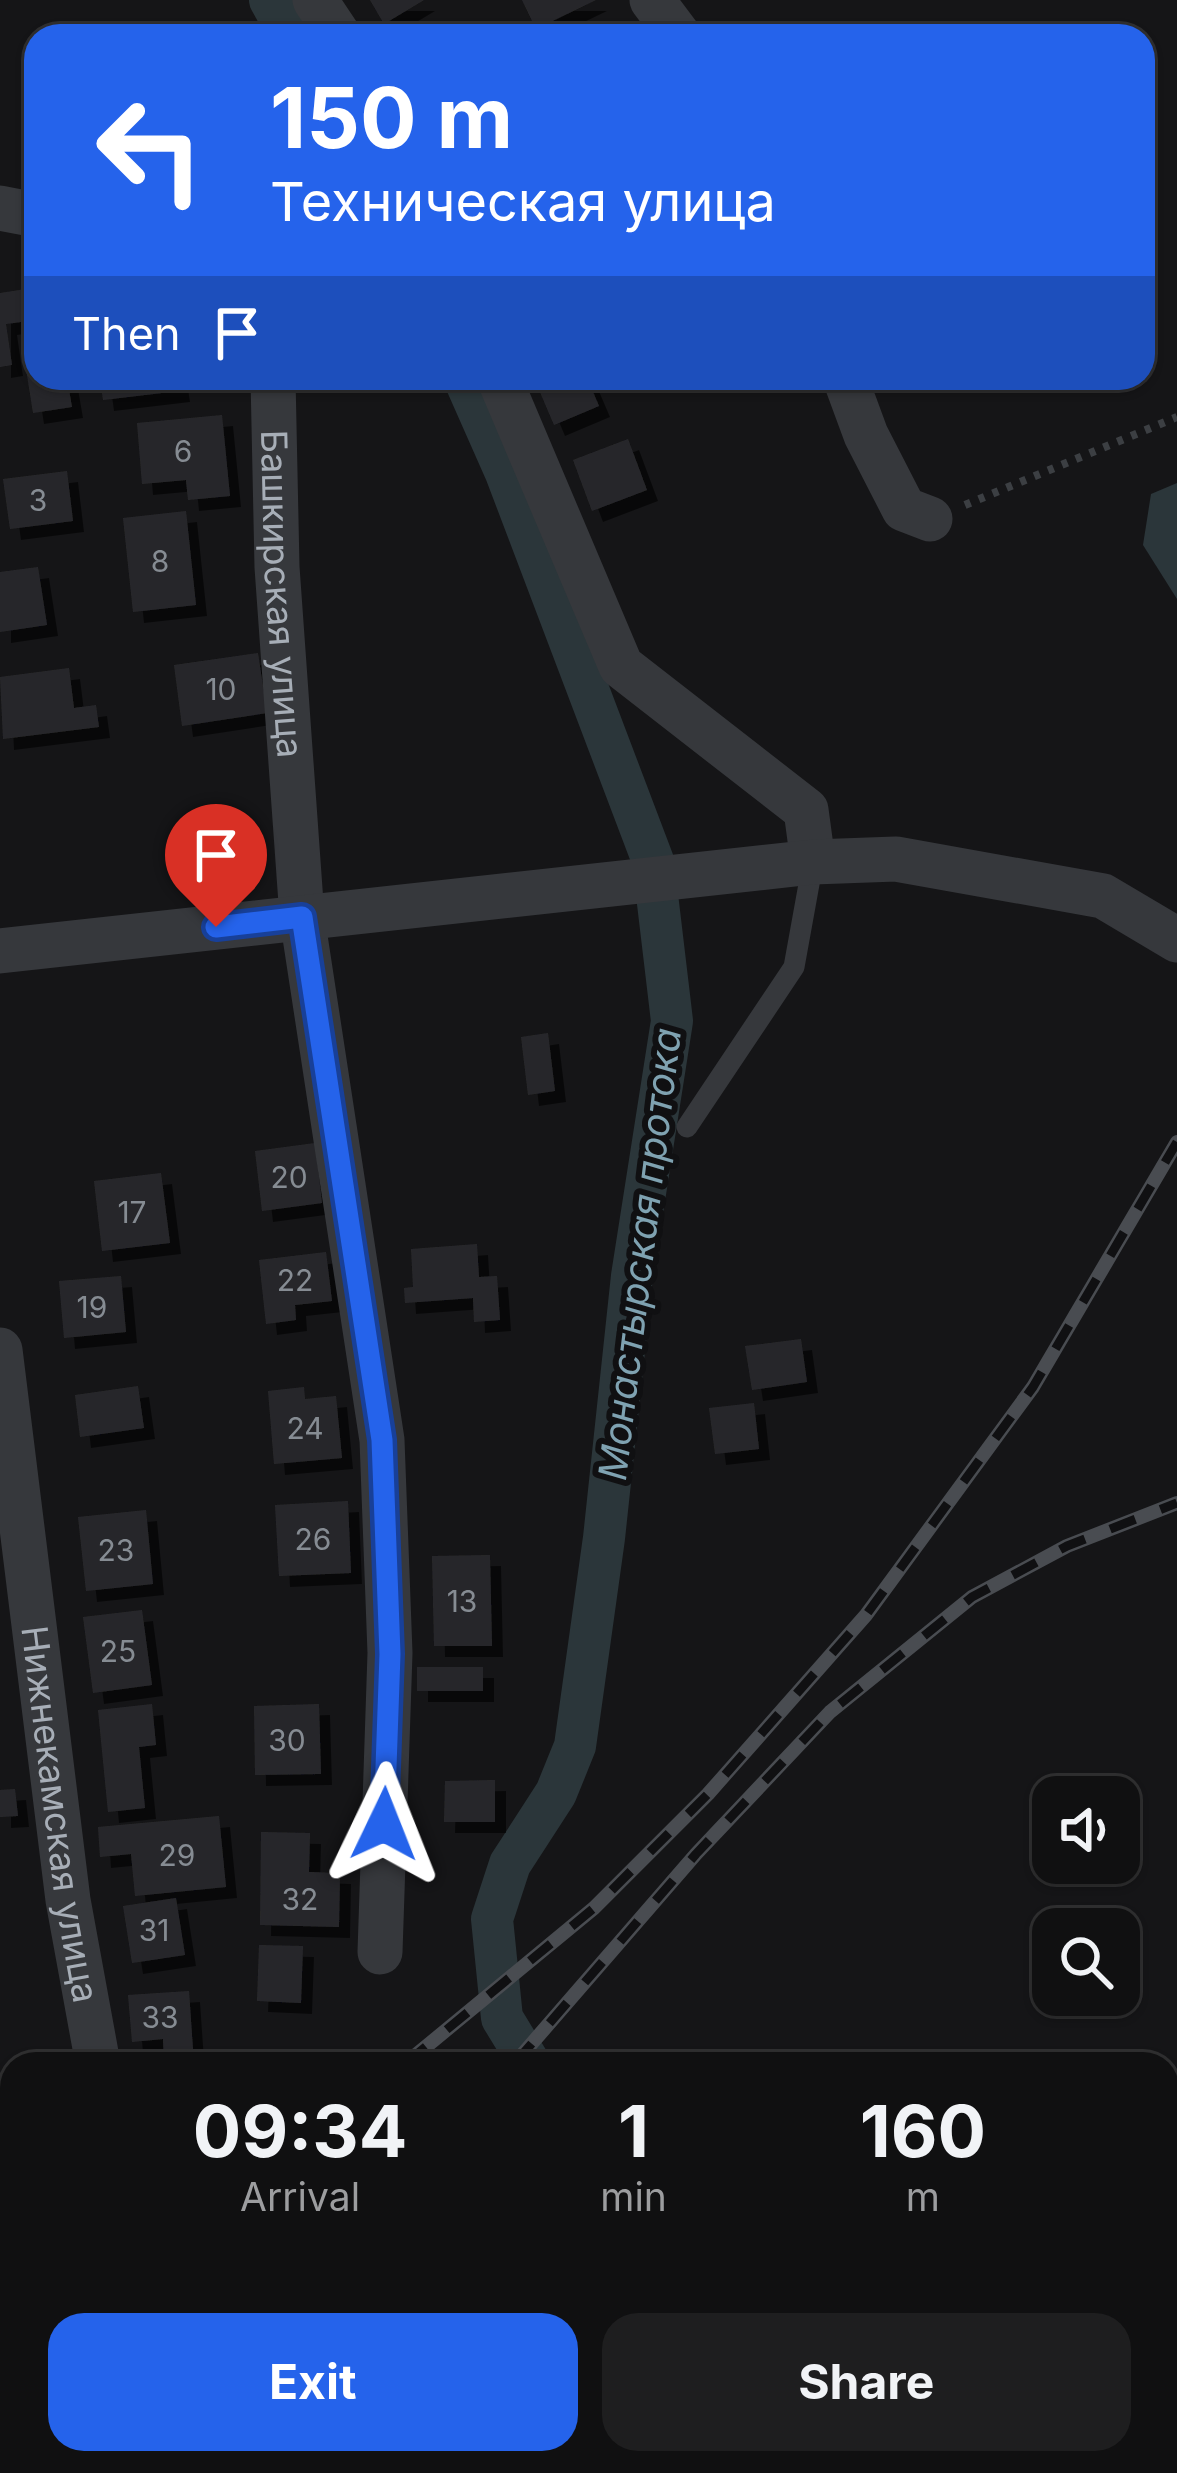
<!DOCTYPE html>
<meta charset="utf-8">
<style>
:root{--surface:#101011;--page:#1e1e1f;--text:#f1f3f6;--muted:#9c9d9f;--line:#303031;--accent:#2563eb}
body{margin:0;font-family:Inter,sans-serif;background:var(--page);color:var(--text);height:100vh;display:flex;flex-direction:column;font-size:45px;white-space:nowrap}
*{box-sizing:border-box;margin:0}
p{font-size:39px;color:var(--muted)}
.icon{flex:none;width:66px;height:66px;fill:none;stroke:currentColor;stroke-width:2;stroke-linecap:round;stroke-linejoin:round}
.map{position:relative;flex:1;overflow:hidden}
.drawer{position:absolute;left:0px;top:2052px;width:1179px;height:423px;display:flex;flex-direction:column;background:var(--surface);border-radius:36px 36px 0 0;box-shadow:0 3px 9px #0004,0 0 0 3px var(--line)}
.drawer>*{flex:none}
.banner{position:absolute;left:24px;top:24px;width:1131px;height:366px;border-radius:36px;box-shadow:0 3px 9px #0004,0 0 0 3px var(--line);background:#2563eb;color:#fff;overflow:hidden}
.buttons{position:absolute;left:1032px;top:1776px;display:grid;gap:24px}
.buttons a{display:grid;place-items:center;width:108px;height:108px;border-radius:24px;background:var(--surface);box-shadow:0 3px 9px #0004,0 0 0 3px var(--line);font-size:60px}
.pin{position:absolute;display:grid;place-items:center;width:102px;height:102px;color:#fff;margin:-123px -51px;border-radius:50% 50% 50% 0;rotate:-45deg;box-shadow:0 0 12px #0007}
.pin .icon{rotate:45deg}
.me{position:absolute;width:132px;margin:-66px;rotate:2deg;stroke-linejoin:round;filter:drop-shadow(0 0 9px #0008)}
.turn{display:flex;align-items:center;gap:42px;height:252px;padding:0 48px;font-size:54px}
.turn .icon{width:156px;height:156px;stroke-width:2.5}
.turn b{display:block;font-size:84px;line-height:102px}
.then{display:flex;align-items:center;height:114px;padding:0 48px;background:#0003;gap:24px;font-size:45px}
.eta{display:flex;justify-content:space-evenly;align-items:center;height:204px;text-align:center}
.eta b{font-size:72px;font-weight:700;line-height:84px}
.primary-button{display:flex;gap:24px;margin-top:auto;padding:24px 48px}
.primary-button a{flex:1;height:138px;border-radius:36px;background:var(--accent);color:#fff;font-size:48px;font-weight:700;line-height:138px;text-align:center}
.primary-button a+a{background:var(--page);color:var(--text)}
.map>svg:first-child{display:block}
</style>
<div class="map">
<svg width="1177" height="2473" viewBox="0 0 1177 2473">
<defs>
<filter id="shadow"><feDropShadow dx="11" dy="11" stdDeviation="0" flood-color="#0009"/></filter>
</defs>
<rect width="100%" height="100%" fill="#151517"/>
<path fill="#2b363a" d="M1177 483V599L1143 545 1151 494Z"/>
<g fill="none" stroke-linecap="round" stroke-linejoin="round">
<g stroke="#2b363a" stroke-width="42">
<path d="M270 0 290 36"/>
<path d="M464 378 506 473 653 861 672 1021 632 1276 604 1538 575 1746 556 1793 510 1864 492 1919 502 2018 530 2064"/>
<path d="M475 2473 476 2463"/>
</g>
</g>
<g fill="#28282b" filter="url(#shadow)">
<path d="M370 0H424L384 24Z"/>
<path d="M522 0H596L536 29Z"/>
<path d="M33 288 36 320 6 324 12 365 0 367V293Z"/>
<path d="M36 334V378H67L72 407 33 413 21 337Z"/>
<path d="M100 378H177L179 391 103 400Z"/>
<path d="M534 378H587L599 406 554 425Z"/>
<path d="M222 415 230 496 188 500 186 480 142 484 137 423Z"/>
<path d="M628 439 647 490 592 511 573 460Z"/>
<path d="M67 471 73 521 10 529 3 479Z"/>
<path d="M186 511 196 605 133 612 123 518Z"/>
<path d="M38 567 47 625 0 632V572Z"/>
<path d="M258 653 267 713 182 726 174 665Z"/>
<path d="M69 668 74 708 96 705 99 727 3 739 0 677Z"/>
<path d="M548 1033 555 1091 528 1095 521 1037Z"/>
<path d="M315 1143 322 1203 262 1211 255 1151Z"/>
<path d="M161 1173 170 1243 102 1251 94 1181Z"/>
<path d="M477 1244 479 1277 497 1276 500 1320 474 1322 473 1298 405 1303 404 1288 413 1287 411 1249Z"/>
<path d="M326 1252 332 1301 295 1305 296 1320 266 1324 259 1260Z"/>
<path d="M121 1276 126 1332 64 1338 59 1281Z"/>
<path d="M801 1339 807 1382 752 1390 745 1346Z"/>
<path d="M138 1386 144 1428 80 1437 75 1395Z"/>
<path d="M304 1387 305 1399 336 1396 342 1458 274 1464 268 1391Z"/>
<path d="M754 1403 759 1449 715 1454 709 1408Z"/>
<path d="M348 1501 351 1573 279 1576 275 1505Z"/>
<path d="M146 1510 153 1584 86 1591 78 1517Z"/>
<path d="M490 1555 492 1646H434L432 1556Z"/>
<path d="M142 1610 152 1685 93 1693 83 1617Z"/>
<rect x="417" y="1667" width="66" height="24"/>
<path d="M152 1704 156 1745 139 1747 145 1808 108 1812 98 1710Z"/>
<path d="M319 1704 321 1774 255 1775 254 1706Z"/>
<path d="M495 1780V1822H444L445 1781Z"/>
<path d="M15 1789 18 1816 0 1817V1790Z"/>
<path d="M219 1816 226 1887 135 1896 131 1854 100 1857 98 1827Z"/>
<path d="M261 1832 310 1833 309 1872 340 1873 339 1927 260 1925Z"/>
<path d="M176 1898 185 1955 132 1963 123 1906Z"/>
<path d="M259 1945 303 1946 301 2003 257 2001Z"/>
<path d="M189 1991 194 2064H164L163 2039 132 2042 128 1995Z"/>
<path d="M12 2095V2177L0 2178V2096Z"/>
</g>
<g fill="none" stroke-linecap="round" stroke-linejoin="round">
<path stroke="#3c3f43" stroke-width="8" stroke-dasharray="6 9" stroke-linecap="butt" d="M965 505 1177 417"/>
<path stroke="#36383c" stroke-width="21" d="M687 1127 794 967 813 862"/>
<g stroke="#36383c" stroke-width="45">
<path d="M315 0 339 36"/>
<path d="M652 0 679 36"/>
<path d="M0 208 36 215"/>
<path id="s1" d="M273 378 277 567 302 917 382 1440 390 1653 380 1952"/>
<path d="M499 378 621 666 806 810 813 862"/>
<path d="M845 378 866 435 904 509 930 519"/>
<path d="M0 951 813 862 896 859 1103 896 1177 940"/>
<path id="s2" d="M0 1350 68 1900 98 2064"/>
</g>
<g stroke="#494c51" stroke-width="14">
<g id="rail">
<path d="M405 2064 594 1908 708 1794 866 1615 1033 1387 1177 1142"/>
<path d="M514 2064 696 1854 830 1712 972 1597 1067 1546 1177 1503"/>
<path d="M0 2333 12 2327"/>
<path d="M1 2473 22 2463"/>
</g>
</g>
<use href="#rail" stroke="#101012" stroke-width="9" stroke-dasharray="27" stroke-linecap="butt"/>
</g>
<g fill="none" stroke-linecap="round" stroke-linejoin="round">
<g stroke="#184099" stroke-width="30">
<path id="route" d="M216 927 302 917 382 1440 390 1654 384 1824"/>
</g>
<use href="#route" stroke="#2563eb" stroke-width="21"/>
</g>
<g text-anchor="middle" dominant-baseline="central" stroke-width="12" stroke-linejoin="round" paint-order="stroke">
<g font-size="30" fill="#868c93">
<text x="183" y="451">6</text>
<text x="38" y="500">3</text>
<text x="160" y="561">8</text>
<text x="221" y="689">10</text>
<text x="289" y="1177">20</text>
<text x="132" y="1212">17</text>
<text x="295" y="1280">22</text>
<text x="92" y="1307">19</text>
<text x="305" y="1428">24</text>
<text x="313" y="1539">26</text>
<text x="116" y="1550">23</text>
<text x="462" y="1601">13</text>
<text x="118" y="1651">25</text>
<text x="287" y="1740">30</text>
<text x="177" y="1855">29</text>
<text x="300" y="1899">32</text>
<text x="154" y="1930">31</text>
<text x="160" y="2017">33</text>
</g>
<g font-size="36" fill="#a7aeb7" stroke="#101012">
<text stroke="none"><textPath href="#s1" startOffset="216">Башкирская улица</textPath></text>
<text stroke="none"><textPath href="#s2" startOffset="468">Нижнекамская улица</textPath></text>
</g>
<g font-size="39" font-style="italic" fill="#7fa2b1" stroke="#101012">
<text transform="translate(639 1254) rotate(-83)">Монастырская протока</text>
</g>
</g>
</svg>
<div class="buttons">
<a><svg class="icon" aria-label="sound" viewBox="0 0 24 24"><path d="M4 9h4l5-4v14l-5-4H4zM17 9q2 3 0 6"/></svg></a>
<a><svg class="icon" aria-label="search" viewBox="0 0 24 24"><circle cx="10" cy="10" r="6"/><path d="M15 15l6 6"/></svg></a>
</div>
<div class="pin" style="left:216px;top:927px;background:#d93025"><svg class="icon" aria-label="arrive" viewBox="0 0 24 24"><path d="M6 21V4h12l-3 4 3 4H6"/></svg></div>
<svg class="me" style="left:384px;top:1824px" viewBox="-20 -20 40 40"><path d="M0-17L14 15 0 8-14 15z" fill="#2563eb" stroke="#fff" stroke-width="4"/></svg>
<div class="banner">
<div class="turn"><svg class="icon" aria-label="left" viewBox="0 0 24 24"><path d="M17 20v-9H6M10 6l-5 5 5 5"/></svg><div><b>150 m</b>Техническая улица</div></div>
<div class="then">Then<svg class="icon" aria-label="arrive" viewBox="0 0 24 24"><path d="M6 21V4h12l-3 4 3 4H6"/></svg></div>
</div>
<section class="drawer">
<div class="eta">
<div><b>09:34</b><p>Arrival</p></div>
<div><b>1</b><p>min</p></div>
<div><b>160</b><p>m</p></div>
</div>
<div class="primary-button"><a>Exit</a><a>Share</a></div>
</section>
</div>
